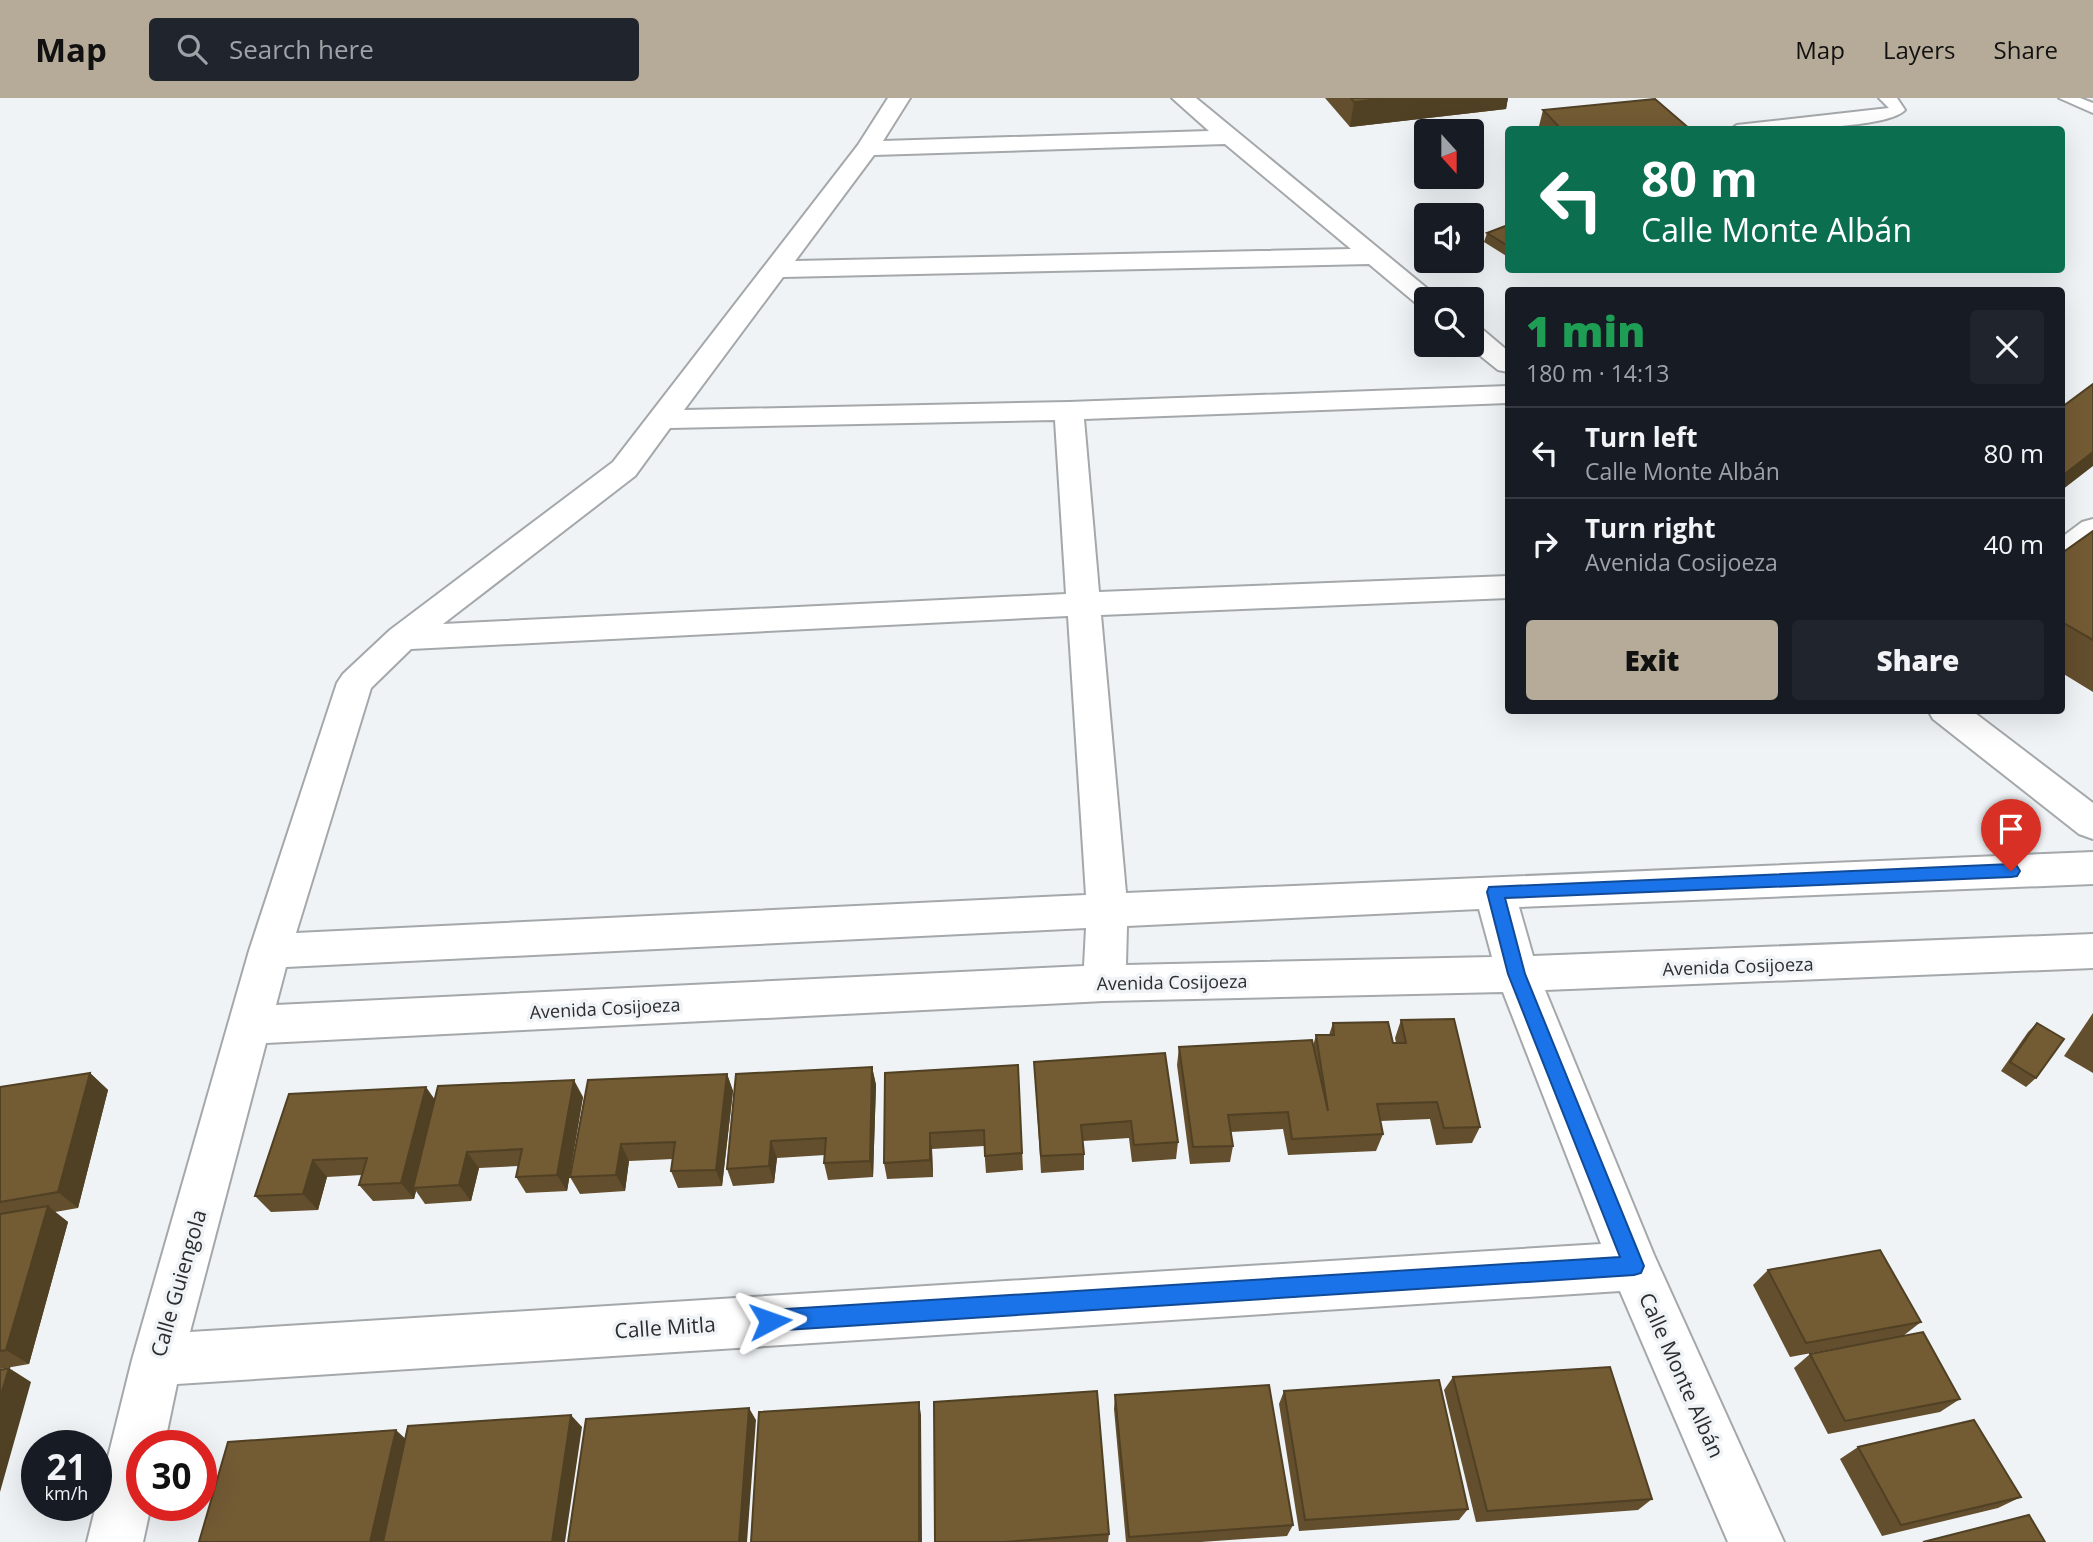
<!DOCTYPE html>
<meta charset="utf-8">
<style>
:root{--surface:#171b24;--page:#20242c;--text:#f1f3f6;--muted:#9ea1a6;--line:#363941;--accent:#b6ab98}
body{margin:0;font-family:"Open Sans",sans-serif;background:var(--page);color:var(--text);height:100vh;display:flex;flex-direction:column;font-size:26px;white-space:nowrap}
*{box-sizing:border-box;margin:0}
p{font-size:23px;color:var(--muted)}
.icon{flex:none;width:38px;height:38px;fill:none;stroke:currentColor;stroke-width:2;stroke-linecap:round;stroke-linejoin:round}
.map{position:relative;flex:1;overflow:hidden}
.panel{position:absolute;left:1505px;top:189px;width:560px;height:427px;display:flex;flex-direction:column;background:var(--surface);border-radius:7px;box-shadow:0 7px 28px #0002}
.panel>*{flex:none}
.hud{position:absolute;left:1505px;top:28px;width:560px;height:147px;border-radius:7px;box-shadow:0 7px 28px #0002;background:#0b6e4f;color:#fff;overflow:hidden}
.needle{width:46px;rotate:159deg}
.buttons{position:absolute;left:1414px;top:21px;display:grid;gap:14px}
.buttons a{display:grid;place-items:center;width:70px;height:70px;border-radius:7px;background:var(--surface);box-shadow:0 7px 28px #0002;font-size:35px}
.speed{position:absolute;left:21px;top:1332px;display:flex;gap:14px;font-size:35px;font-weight:700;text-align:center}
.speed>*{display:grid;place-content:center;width:91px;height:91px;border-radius:50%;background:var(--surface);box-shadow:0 7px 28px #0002;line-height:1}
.speed small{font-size:18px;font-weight:400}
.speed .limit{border:10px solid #d22;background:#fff;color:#111}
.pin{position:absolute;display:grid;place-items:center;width:60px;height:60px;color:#fff;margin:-72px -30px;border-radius:50% 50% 50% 0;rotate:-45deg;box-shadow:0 0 7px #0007}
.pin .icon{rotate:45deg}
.me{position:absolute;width:77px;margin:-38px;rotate:86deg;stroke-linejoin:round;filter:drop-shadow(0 0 5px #0008)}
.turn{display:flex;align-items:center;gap:24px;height:147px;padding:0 21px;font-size:32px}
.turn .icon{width:91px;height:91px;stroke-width:2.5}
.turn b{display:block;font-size:49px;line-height:60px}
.round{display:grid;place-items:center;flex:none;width:74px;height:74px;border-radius:7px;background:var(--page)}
.headline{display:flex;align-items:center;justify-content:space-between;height:119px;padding:0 21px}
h1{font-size:42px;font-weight:800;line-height:52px;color:#1e9e55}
.primary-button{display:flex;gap:14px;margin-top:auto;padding:14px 21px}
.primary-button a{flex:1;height:80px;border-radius:7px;background:var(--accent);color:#111;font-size:28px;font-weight:800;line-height:80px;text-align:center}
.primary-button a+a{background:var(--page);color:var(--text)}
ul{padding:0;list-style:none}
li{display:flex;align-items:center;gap:21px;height:91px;padding:0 21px;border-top:2px solid var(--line)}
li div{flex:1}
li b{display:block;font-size:26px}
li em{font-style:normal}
header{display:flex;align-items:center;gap:42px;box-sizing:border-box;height:98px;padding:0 35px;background:var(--accent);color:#111}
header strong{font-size:33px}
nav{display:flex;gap:38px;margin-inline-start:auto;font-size:24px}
.search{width:490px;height:63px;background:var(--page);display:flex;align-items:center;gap:18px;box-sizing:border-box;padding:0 24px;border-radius:7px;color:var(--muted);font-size:26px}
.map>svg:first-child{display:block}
</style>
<header>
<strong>Map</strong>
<div class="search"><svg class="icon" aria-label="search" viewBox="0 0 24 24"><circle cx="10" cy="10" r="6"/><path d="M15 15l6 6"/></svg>Search here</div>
<nav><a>Map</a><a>Layers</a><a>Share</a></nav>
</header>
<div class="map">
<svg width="2093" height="1444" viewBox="0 0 2093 1444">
<rect width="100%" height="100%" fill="#eff3f6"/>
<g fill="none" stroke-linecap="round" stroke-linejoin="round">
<g stroke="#a4a8aa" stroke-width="4">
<g id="service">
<path d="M1879 0H1897L1905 12C1887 32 1761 32 1730 32L1737 27 1889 10Z"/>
<path d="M2059 0H2080L2093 5V15Z"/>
</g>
</g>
<g stroke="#a4a8aa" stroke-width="4">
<g id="minor">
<path d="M888 0H910L883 43 1209 33 1172 0H1196L1440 201H1426V209L1418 207 1369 166 783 179 684 312 1069 304 1508 288V305L1084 321 1099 494 1508 478V500L1101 517 1126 795 2093 754V786L1519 809 1533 858 2093 836V870L1545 892 1654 1157 1784 1444H1728L1620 1193 177 1286 164 1348H142V1407H151L143 1444H87L132 1262 249 853 337 585 343 576 390 532 613 364 858 47ZM1225 46 1351 151 795 163 874 57ZM1055 322 1066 496 443 526 635 378 670 330ZM1068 518 1086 797 296 835 371 590 411 551ZM1479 811 1492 859 1126 867 1127 828ZM1086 830 1084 868 276 907 286 869ZM1503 894 1601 1146 190 1234 266 945 1104 903Z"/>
<path d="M1472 229 1482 231 1508 253V274L1498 272 1467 247H1472Z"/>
<path d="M2093 421V447L2073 461 2062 464V439L2082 424Z"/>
<path d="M1928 612H1971L2093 705V741L2079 736 1933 621Z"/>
</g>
</g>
<use href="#service" fill="#fff" fill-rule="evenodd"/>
<use href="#minor" fill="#fff" fill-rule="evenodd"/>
</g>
<g fill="#634e2d">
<path d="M1325 0H1508L1506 11 1350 29Z"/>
<path d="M1543 12 1691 32H1538Z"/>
<path d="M1508 127V159L1484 144 1487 135Z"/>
<path d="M2093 433V594L2062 575V455Z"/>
<path d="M2093 915V975L2064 958Z"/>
<path d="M1401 922 1480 1029 1472 1045 1436 1047 1430 1021 1380 1023 1383 1036 1376 1053 1288 1057 1283 1031 1231 1034 1233 1048 1230 1064 1190 1066 1177 967 1179 949 1313 948 1316 937H1329L1333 925 1393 945H1396L1395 940Z"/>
<path d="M2037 925 2036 980 2026 989 2001 973 2028 934Z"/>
<path d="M1034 964 1178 1044 1176 1061 1132 1064 1129 1040 1083 1043 1084 1056V1072L1041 1075Z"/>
<path d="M1018 967 1023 1072 986 1075 984 1048 932 1051 933 1079 887 1081 884 1065Z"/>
<path d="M872 969 876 987 873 1079 828 1082 824 1065 825 1057 777 1060 774 1085 733 1088 727 1071Z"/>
<path d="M90 975 108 992 78 1110 55 1114 68 1124 29 1266 0 1271V989Z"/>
<path d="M727 976 733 993 722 1088 678 1090 671 1073 673 1061 629 1063 625 1093 580 1096 570 1079Z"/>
<path d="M289 996 435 1001 583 999 567 1093 526 1095 516 1079 518 1068 479 1070 471 1103 425 1106 416 1093 414 1101 373 1103 359 1087 362 1077 327 1079 318 1112 271 1114 255 1098Z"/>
<path d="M1768 1172 1921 1224 1903 1238 1790 1259 1753 1187Z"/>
<path d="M1810 1256 1960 1301 1940 1314 1828 1336 1794 1270Z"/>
<path d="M1453 1279 1652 1401 1638 1412 1476 1424 1444 1292Z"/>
<path d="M1284 1293 1468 1411 1459 1422 1299 1433 1279 1306Z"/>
<path d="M1115 1297 1293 1427 1287 1438 1201 1444H1126L1114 1311Z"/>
<path d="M1858 1349 2021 1399 1998 1410 1882 1438 1840 1361Z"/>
<path d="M1109 1436 1108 1444H935Z"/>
</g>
<g fill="#504024">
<path d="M1387 0H1508L1506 11 1350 29 1354 4Z"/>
<path d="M2093 354V368L2062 392V378Z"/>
<path d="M872 969 876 987 873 1079 870 1063Z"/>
<path d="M90 975 108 992 78 1110 58 1094Z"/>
<path d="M727 976 733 993 722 1088 716 1072Z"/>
<path d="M574 982 583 999 567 1093 557 1077Z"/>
<path d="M426 989 438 1006 413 1090 416 1093 414 1101 401 1085Z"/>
<path d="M930 1035 932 1051 933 1079 930 1062Z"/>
<path d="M771 1043 777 1060 774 1085 769 1068Z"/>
<path d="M621 1046 629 1063 625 1093 616 1077Z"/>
<path d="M467 1054 479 1070 471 1103 459 1087Z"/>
<path d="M313 1062 327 1079 318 1112 303 1096Z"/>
<path d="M48 1108 68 1124 29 1266 6 1252Z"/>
<path d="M9 1270 31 1284 0 1394V1300Z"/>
<path d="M919 1304 921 1317 922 1444H919Z"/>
<path d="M749 1310 756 1322 747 1444H739Z"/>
<path d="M571 1317 582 1329 565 1444H552Z"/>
<path d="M396 1332 410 1345 388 1444H370Z"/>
</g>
<g fill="#735b34" stroke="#504024" stroke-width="2">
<path d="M1351 0H1387L1354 4Z"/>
<path d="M1655 1 1691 32H1562L1543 12Z"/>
<path d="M1508 127V148L1487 135Z"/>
<path d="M2093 286V354L2062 378V309Z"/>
<path d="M2093 433V542L2062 524V455Z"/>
<path d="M1454 921 1480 1029 1444 1030 1437 1004 1377 1006 1383 1036 1292 1041 1288 1014 1228 1017 1233 1048 1193 1049 1179 949 1312 942 1328 1013 1316 937H1334L1333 925 1388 924 1393 945H1406L1401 922Z"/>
<path d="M2037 925 2064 941 2036 980 2010 964Z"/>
<path d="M1165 955 1178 1044 1134 1047 1131 1023 1081 1027 1084 1056 1041 1058 1034 964Z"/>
<path d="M1018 967 1022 1055 985 1058 984 1032 930 1035V1062L884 1065 885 975Z"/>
<path d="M872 969 870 1063 824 1065 826 1040 771 1043 769 1068 727 1071 736 976Z"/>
<path d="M90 975 58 1094 0 1104V989Z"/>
<path d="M727 976 716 1072 671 1073 675 1044 621 1046 616 1077 570 1079 588 982Z"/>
<path d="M574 982 557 1077 516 1079 522 1051 467 1054 459 1087 413 1090 438 988Z"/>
<path d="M426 989 401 1085 359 1087 367 1060 313 1062 303 1096 255 1098 289 996Z"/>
<path d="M48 1108 6 1252 0 1253V1116Z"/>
<path d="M1880 1152 1921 1224 1806 1245 1768 1172Z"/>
<path d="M1923 1234 1960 1301 1845 1323 1810 1256Z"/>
<path d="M1610 1269 1652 1401 1487 1413 1453 1279Z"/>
<path d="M9 1270 0 1300V1272Z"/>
<path d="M1439 1282 1468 1411 1305 1422 1284 1293Z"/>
<path d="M1269 1287 1293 1427 1129 1439 1115 1297Z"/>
<path d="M1097 1293 1109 1436 1004 1444H935L934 1304Z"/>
<path d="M919 1304V1444H751L759 1314Z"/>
<path d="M749 1310 739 1444H568L586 1321Z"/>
<path d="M571 1317 552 1444H383L408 1328Z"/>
<path d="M1974 1322 2021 1399 1901 1427 1858 1349Z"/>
<path d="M396 1332 370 1444H199L228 1344Z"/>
<path d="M2029 1417 2045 1444H1923Z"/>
</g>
<path fill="#1a73e8" stroke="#114b97" stroke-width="2" d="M2011 766 2017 768 2020 773 2017 778 2011 779 1505 800 1525 876 1644 1168 1641 1175 1634 1177 770 1233 763 1230 759 1223 763 1215 770 1212 1620 1159 1508 876 1487 794 1489 789Z"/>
<g text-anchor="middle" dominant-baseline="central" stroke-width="7" stroke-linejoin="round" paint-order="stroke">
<g font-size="18" fill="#2b2d2e" stroke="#eff3f6">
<text transform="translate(1738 868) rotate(-2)">Avenida Cosijoeza</text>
<text transform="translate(1172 884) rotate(-1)">Avenida Cosijoeza</text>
<text transform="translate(605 910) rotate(-3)">Avenida Cosijoeza</text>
</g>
<g font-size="21" fill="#2b2d2e" stroke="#eff3f6">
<text transform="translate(178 1185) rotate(-74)">Calle Guiengola</text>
<text transform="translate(665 1229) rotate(-4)">Calle Mitla</text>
<text transform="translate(1682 1277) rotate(66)">Calle Monte Albán</text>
</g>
</g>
</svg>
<div class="buttons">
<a><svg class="needle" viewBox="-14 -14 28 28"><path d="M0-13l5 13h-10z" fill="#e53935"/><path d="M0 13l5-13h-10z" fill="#9ea1a6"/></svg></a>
<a><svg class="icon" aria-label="sound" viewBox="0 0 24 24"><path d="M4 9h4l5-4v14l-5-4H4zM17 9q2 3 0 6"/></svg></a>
<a><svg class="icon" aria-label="search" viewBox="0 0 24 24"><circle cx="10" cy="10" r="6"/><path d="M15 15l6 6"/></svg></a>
</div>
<div class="speed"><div>21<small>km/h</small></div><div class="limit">30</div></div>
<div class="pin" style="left:2011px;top:773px;background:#d93025"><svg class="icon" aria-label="arrive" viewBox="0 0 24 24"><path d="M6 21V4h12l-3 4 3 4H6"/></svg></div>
<svg class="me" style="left:770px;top:1223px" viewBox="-20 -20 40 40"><path d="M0-17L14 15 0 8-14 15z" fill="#1a73e8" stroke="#fff" stroke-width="4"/></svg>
<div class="hud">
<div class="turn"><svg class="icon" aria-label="left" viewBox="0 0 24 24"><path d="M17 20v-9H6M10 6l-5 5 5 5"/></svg><div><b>80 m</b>Calle Monte Albán</div></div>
</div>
<section class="panel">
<div class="headline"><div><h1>1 min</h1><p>180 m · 14:13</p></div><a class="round"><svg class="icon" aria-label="close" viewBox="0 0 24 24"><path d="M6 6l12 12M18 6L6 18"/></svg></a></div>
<ul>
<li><svg class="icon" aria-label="left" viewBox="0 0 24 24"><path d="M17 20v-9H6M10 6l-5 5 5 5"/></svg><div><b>Turn left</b><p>Calle Monte Albán</p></div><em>80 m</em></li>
<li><svg class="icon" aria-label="right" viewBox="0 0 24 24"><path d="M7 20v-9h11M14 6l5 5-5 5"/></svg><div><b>Turn right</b><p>Avenida Cosijoeza</p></div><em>40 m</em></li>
</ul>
<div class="primary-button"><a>Exit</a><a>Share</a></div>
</section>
</div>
